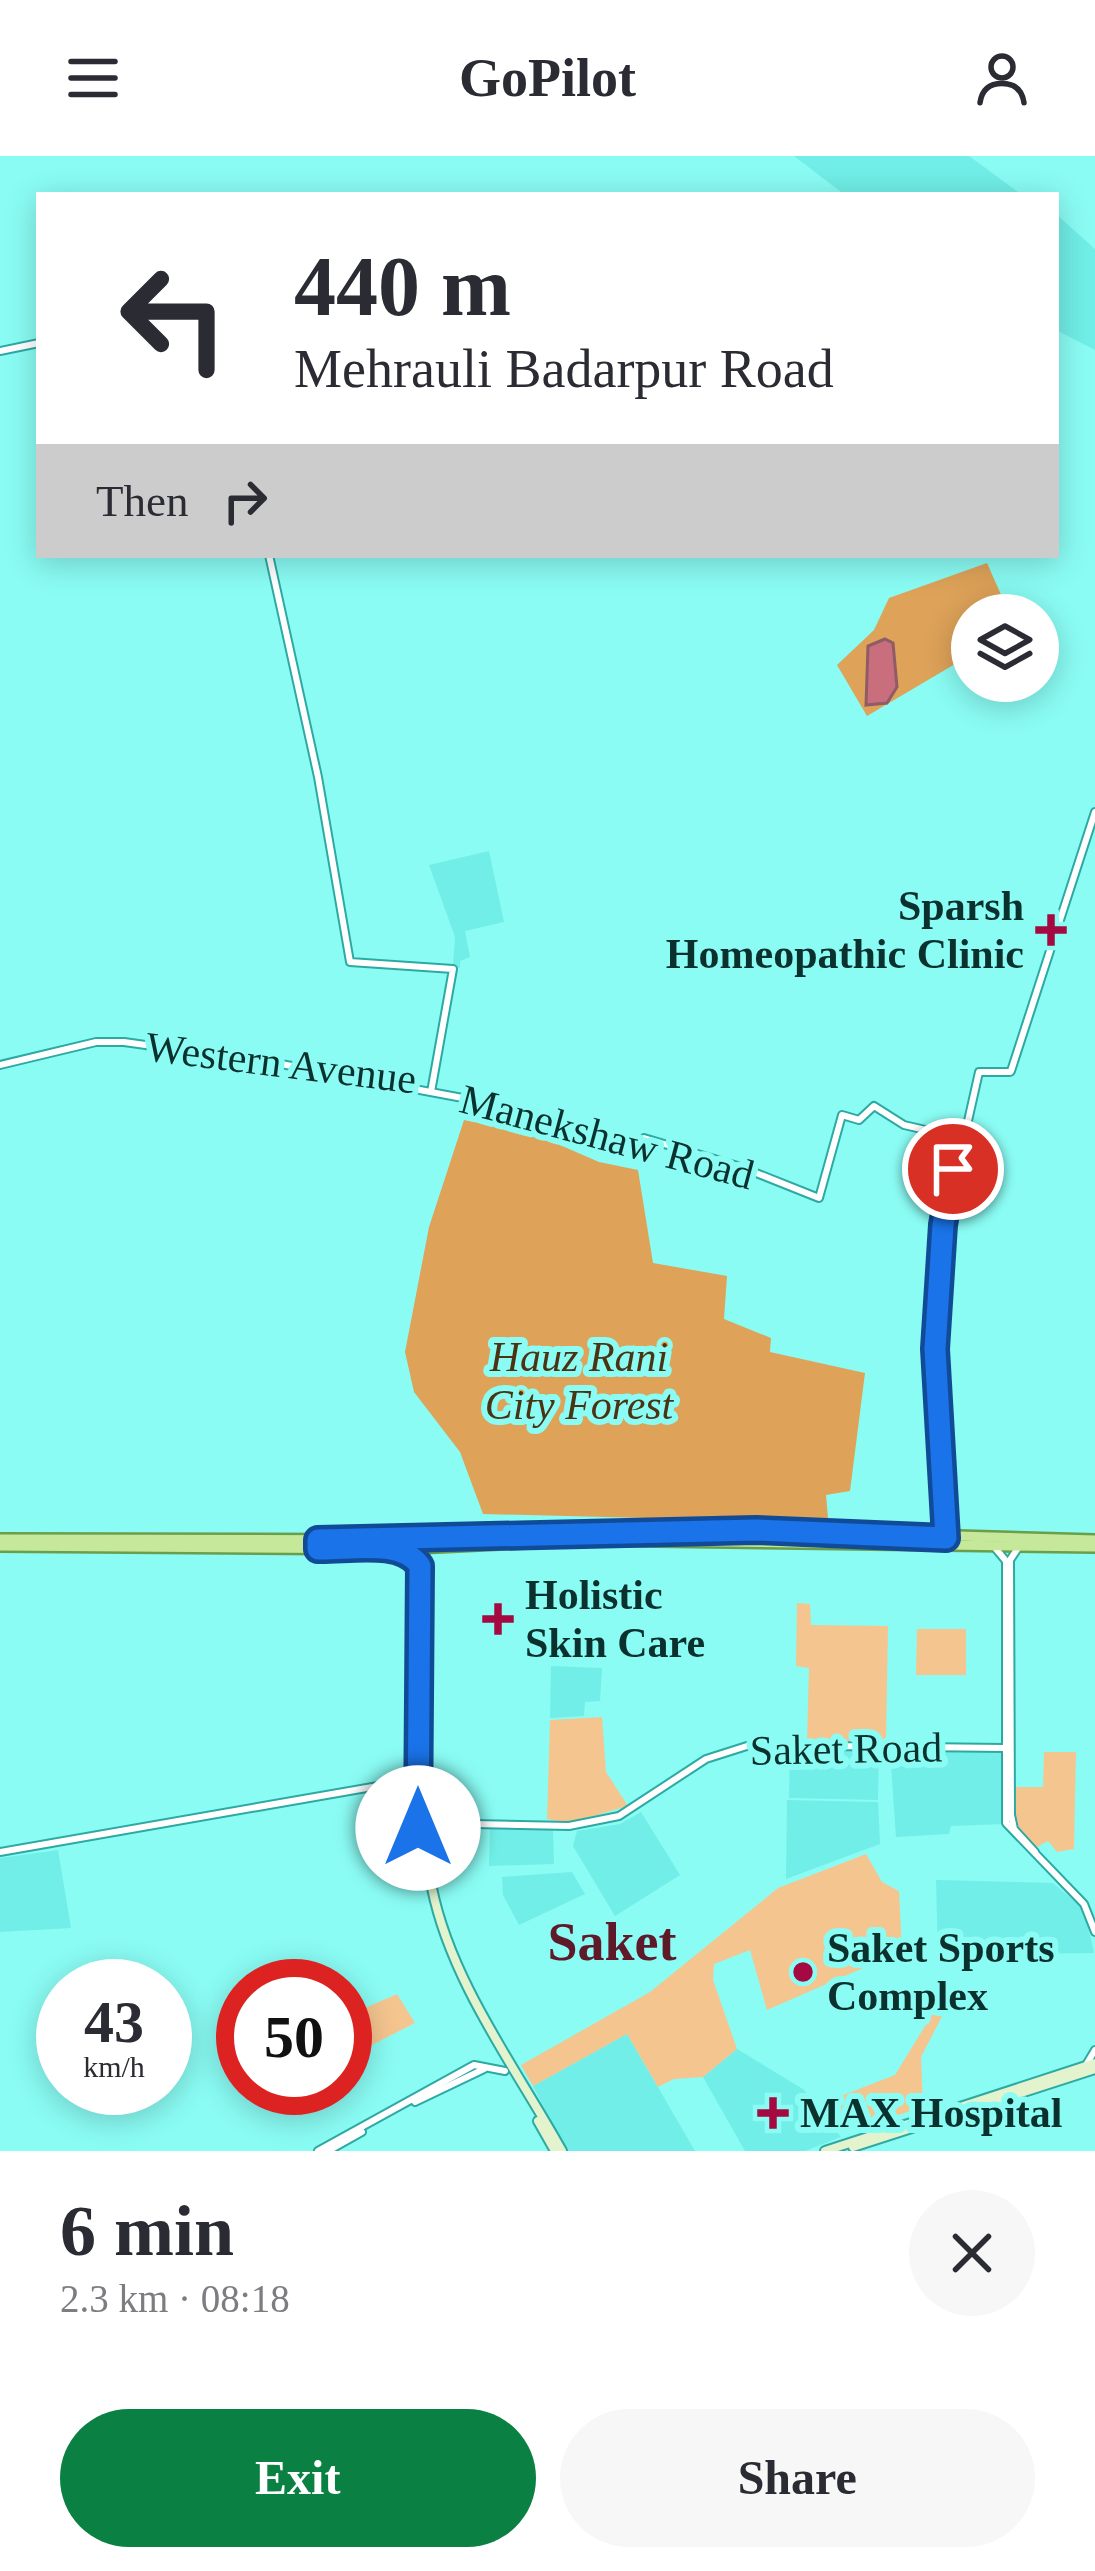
<!DOCTYPE html>
<meta charset="utf-8">
<style>
:root{--surface:#fff;--page:#f7f7f7;--text:#2b2b33;--muted:#7c7c81;--accent:#0b8043}
body{margin:0;font-family:"Times New Roman",serif;background:var(--page);color:var(--text);height:100vh;display:flex;flex-direction:column;font-size:45px;white-space:nowrap}
*{box-sizing:border-box;margin:0}
p{font-size:39px;color:var(--muted)}
.icon{flex:none;width:66px;height:66px;fill:none;stroke:currentColor;stroke-width:2;stroke-linecap:round;stroke-linejoin:round}
.map{position:relative;height:1995px;overflow:hidden}
.panel{display:flex;flex-direction:column;background:var(--surface);flex:1}
.panel>*{flex:none}
.banner{position:absolute;left:36px;top:36px;width:1023px;height:366px;border-radius:0px;box-shadow:0 6px 30px #0003;background:#fff;color:var(--text);overflow:hidden}
.fabs{position:absolute;left:951px;top:438px;display:grid;gap:24px}
.fabs a{display:grid;place-items:center;width:108px;height:108px;border-radius:50%;background:var(--surface);box-shadow:0 6px 30px #0003;font-size:60px}
.speed{position:absolute;left:36px;top:1803px;display:flex;gap:24px;font-size:60px;font-weight:700;text-align:center}
.speed>*{display:grid;place-content:center;width:156px;height:156px;border-radius:50%;background:var(--surface);box-shadow:0 6px 30px #0003;line-height:1}
.speed small{font-size:30px;font-weight:400}
.speed .limit{border:18px solid #d22;background:#fff;color:#111}
.pin{position:absolute;display:grid;place-items:center;width:102px;height:102px;color:#fff;margin:-51px;border:6px solid #fff;border-radius:50%;box-shadow:0 3px 12px #0007}
.me{position:absolute;width:132px;margin:-66px;rotate:0deg;stroke-linejoin:round;filter:drop-shadow(0 0 9px #0008)}
.turn{display:flex;align-items:center;gap:42px;height:252px;padding:0 60px;font-size:54px}
.turn .icon{width:156px;height:156px;stroke-width:2.5}
.turn b{display:block;font-size:84px;line-height:102px}
.then{display:flex;align-items:center;height:114px;padding:0 60px;background:#0003;gap:24px;font-size:45px}
.round{display:grid;place-items:center;flex:none;width:126px;height:126px;border-radius:63px;background:var(--page)}
.headline{display:flex;align-items:center;justify-content:space-between;height:204px;padding:0 60px}
h1{font-size:72px;font-weight:800;line-height:90px}
.primary-button{display:flex;gap:24px;margin-top:auto;padding:24px 60px}
.primary-button a{flex:1;height:138px;border-radius:72px;background:var(--accent);color:#fff;font-size:48px;font-weight:800;line-height:138px;text-align:center}
.primary-button a+a{background:var(--page);color:var(--text)}
header{display:flex;justify-content:space-between;align-items:center;height:156px;padding:0 60px;background:var(--surface);font-size:54px;font-weight:800}
.map>svg:first-child{display:block}
</style>
<header><svg class="icon" aria-label="menu" viewBox="0 0 24 24"><path d="M4 6h16M4 12h16M4 18h16"/></svg>GoPilot<svg class="icon" aria-label="person" viewBox="0 0 24 24"><circle cx="12" cy="8" r="4"/><path d="M4 21q1-7 8-7t8 7"/></svg></header>
<div class="map">
<svg width="1095" height="1995" viewBox="0 0 1095 1995">
<rect width="100%" height="100%" fill="#8afcf4"/>
<g fill="#70eee7">
<path d="M794 0H969L1022 39H845Z"/>
<path d="M1056 58 1095 93V194L1056 174Z"/>
<path d="M489 695 504 766 465 775 470 801 460 805V812L453 811 455 781 429 709Z"/>
<path d="M551 1510 602 1512 600 1545 585 1546 584 1560 550 1562Z"/>
<path d="M790 1592 879 1594 878 1644 789 1642Z"/>
<path d="M890 1595 1003 1596 1004 1668 951 1670 949 1678 896 1681Z"/>
<path d="M787 1644 878 1646 880 1688 786 1723Z"/>
<path d="M641 1656 680 1719 615 1760 573 1690 577 1675 620 1668Z"/>
<path d="M490 1673 553 1674 554 1708 489 1710Z"/>
<path d="M58 1694 71 1772 0 1776V1702Z"/>
<path d="M572 1716 585 1738 519 1769 503 1739 502 1721Z"/>
<path d="M936 1724 1053 1727 1084 1753 1094 1797 938 1799Z"/>
<path d="M627 1878 695 1995H566L533 1930Z"/>
<path d="M737 1893 803 1933 841 1981 805 1995H745L703 1921Z"/>
</g>
<g fill="#f5c58f">
<path d="M797 1447 810 1448 811 1469 888 1470 886 1586 807 1584 809 1512 796 1510Z"/>
<path d="M917 1473H966V1519H916Z"/>
<path d="M602 1561 606 1616 628 1650 569 1667 547 1663 550 1564Z"/>
<path d="M1044 1596H1076L1074 1693 1057 1696 1048 1685 1033 1693 1014 1668 1013 1631H1043Z"/>
<path d="M866 1698 882 1726 899 1735 902 1795 767 1854 750 1794 714 1808 713 1824 737 1893 703 1921 674 1923 658 1931 627 1878 533 1930 521 1909 650 1836 778 1732Z"/>
<path d="M397 1838 415 1867 364 1893 349 1859Z"/>
<path d="M944 1839H953L921 1901 923 1951 842 1977 820 1948 895 1919Z"/>
</g>
<g fill="#dea259">
<path d="M987 407 1010 459H972V498L867 560 837 509 874 474 889 442Z"/>
<path d="M464 964 537 979 599 1006 638 1014 653 1107 727 1120 724 1163 771 1182 770 1196 865 1217 850 1335 826 1339 828 1362 812 1374 806 1366 483 1358 460 1296 414 1236 405 1196 429 1071Z"/>
</g>
<path fill="#c86e7d" stroke="#8f5c66" stroke-width="3" d="M885 483 893 487 897 531 887 547 866 549 868 490Z"/>
<g fill="none" stroke-linecap="round" stroke-linejoin="round">
<g stroke="#2da9a3" stroke-width="10">
<g id="tertiary">
<path d="M0 195 39 187"/>
<path d="M269 399 318 621 350 806 453 813 431 936"/>
<path d="M0 909 96 886H124L281 908 516 952 634 989 644 982 741 1011 819 1042 842 959 859 964 874 950 904 969 960 982"/>
<path d="M1011 915 1095 656"/>
<path d="M941 1283V1165L953 1039"/>
<path d="M946 1320 951 1355"/>
<path d="M947 1378 936 1258 941 1085 979 916H1010"/>
<path d="M1018 1392 1010 1404 1011 1659 1014 1673 1035 1696"/>
<path d="M996 1393 1006 1405V1667L1084 1748 1095 1776"/>
<path d="M424 1667 569 1670 619 1660 706 1603 750 1589 1005 1592"/>
<path d="M0 1696 418 1623"/>
<path d="M1086 1909 1095 1894"/>
<path d="M415 1946 484 1913"/>
<path d="M318 1995 474 1909 505 1915"/>
<path d="M328 1995 362 1976"/>
</g>
</g>
<g stroke="#2da9a3" stroke-width="12">
<g id="secondary">
<path d="M424 1391C433 1504 409 1621 432 1732 451 1826 516 1912 562 1995"/>
<path d="M420 1451 418 1667 425 1724"/>
<path d="M538 1965 555 1995"/>
<path d="M853 1991 1095 1913"/>
<path d="M825 1995 1095 1907"/>
</g>
</g>
<g stroke="#6b9e4a" stroke-width="14">
<g id="primary">
<path d="M0 1383 419 1384 756 1374 1095 1384"/>
<path d="M0 1390 396 1393 585 1384 1095 1391"/>
<path d="M401 1395 414 1401 421 1414"/>
</g>
</g>
<use href="#tertiary" stroke="#fff" stroke-width="6"/>
<use href="#secondary" stroke="#e2f3cd" stroke-width="8"/>
<use href="#primary" stroke="#c5e89b" stroke-width="9"/>
</g>
<g fill="none" stroke-linecap="round" stroke-linejoin="round">
<g stroke="#114b97" stroke-width="30">
<path id="route" d="M418 1672 420 1410C401 1382 348 1394 318 1393V1384L756 1374 946 1382 935 1193 943 1069 953 1013"/>
</g>
<use href="#route" stroke="#1a73e8" stroke-width="21"/>
</g>
<g fill="#a40941" stroke="#8afcf4" stroke-width="4.5">
<path d="M1045 756h12v12h12v12h-12v12h-12v-12h-12v-12h12z"/>
<path d="M492 1445h12v12h12v12h-12v12h-12v-12h-12v-12h12z"/>
<circle cx="803" cy="1816" r="12"/>
<path d="M767 1939h12v12h12v12h-12v12h-12v-12h-12v-12h12z"/>
</g>
<g text-anchor="middle" dominant-baseline="central" stroke-width="12" stroke-linejoin="round" paint-order="stroke">
<g font-size="42" font-weight="bold" fill="#0b312f" stroke="#8afcf4" text-anchor="start">
<text x="1024" y="750" text-anchor="end">Sparsh<tspan x="1024" dy="48">Homeopathic Clinic</tspan></text>
<text x="525" y="1439">Holistic<tspan x="525" dy="48">Skin Care</tspan></text>
<text x="827" y="1792">Saket Sports<tspan x="827" dy="48">Complex</tspan></text>
<text x="800" y="1957">MAX Hospital</text>
</g>
<g font-size="42" fill="#0b312f" stroke="#8afcf4">
<text transform="translate(281 907) rotate(7)">Western Avenue</text>
<text transform="translate(607 981) rotate(15)">Manekshaw Road</text>
<text transform="translate(846 1593) rotate(-1)">Saket Road</text>
</g>
<g font-size="42" font-style="italic" fill="#4b3212" stroke="#8afcf4">
<text x="579" y="1201">Hauz Rani<tspan x="579" dy="48">City Forest</tspan></text>
</g>
<g font-size="54" font-weight="bold" fill="#5f1a2a" stroke="#8afcf4">
<text x="612" y="1786">Saket</text>
</g>
</g>
</svg>
<div class="fabs">
<a><svg class="icon" aria-label="layers" viewBox="0 0 24 24"><path d="M12 4l9 5-9 5-9-5zM3 14l9 5 9-5"/></svg></a>
</div>
<div class="speed"><div>43<small>km/h</small></div><div class="limit">50</div></div>
<div class="pin" style="left:953px;top:1013px;background:#d93025"><svg class="icon" aria-label="arrive" viewBox="0 0 24 24"><path d="M6 21V4h12l-3 4 3 4H6"/></svg></div>
<svg class="me" style="left:418px;top:1672px" viewBox="-20 -20 40 40"><circle r="19" fill="#fff"/><path d="M0-13L10 11 0 6-10 11z" fill="#1a73e8"/></svg>
<div class="banner">
<div class="turn"><svg class="icon" aria-label="left" viewBox="0 0 24 24"><path d="M17 20v-9H6M10 6l-5 5 5 5"/></svg><div><b>440 m</b>Mehrauli Badarpur Road</div></div>
<div class="then">Then<svg class="icon" aria-label="right" viewBox="0 0 24 24"><path d="M7 20v-9h11M14 6l5 5-5 5"/></svg></div>
</div>
</div>
<section class="panel">
<div class="headline"><div><h1>6 min</h1><p>2.3 km · 08:18</p></div><a class="round"><svg class="icon" aria-label="close" viewBox="0 0 24 24"><path d="M6 6l12 12M18 6L6 18"/></svg></a></div>
<div class="primary-button"><a>Exit</a><a>Share</a></div>
</section>
